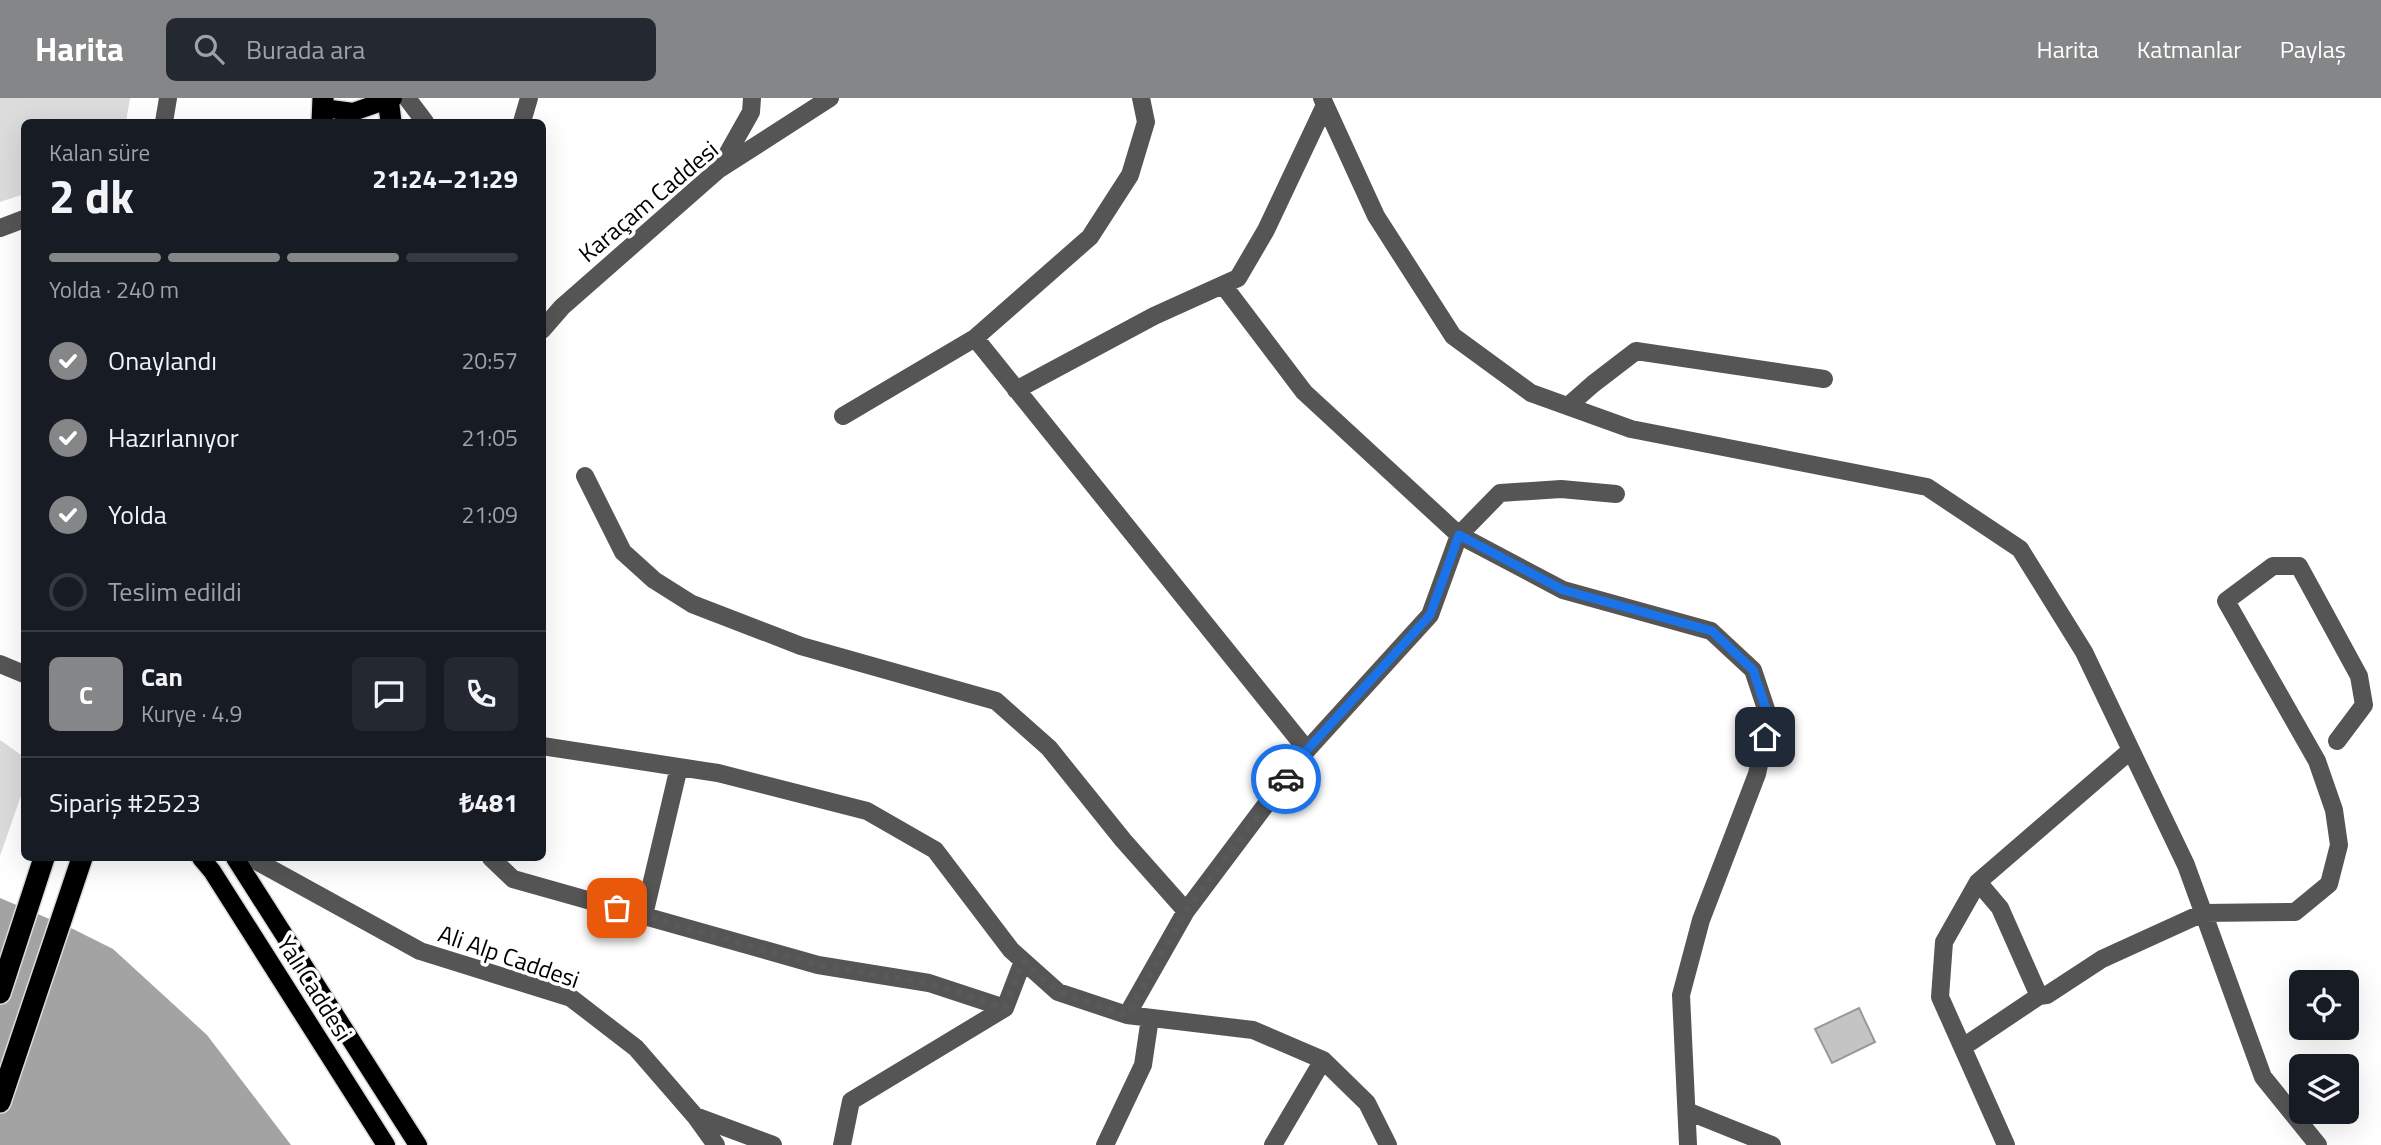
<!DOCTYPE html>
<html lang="tr">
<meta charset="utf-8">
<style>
body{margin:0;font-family:"Titillium Web",sans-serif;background:#242831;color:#f1f3f6;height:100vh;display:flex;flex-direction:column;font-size:26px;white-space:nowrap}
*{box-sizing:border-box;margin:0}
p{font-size:23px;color:#9ea1a6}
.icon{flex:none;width:38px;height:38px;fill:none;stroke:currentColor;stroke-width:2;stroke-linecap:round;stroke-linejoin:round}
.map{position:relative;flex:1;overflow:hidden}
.side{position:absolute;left:21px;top:21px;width:525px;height:742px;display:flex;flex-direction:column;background:#171b24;border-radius:10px;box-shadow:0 7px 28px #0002}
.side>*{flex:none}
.controls{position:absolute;left:2289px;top:872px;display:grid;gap:14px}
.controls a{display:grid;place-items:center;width:70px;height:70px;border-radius:10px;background:#171b24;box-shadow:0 7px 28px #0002;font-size:35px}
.pin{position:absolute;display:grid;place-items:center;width:60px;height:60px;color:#fff;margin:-30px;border-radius:14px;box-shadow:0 4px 10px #0006}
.courier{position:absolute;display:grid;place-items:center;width:70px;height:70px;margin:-35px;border:5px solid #1a73e8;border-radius:50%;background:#fff;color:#222;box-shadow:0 2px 9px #0007}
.summary em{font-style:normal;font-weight:700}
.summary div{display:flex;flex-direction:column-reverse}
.summary{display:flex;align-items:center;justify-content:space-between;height:119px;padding:0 28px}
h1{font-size:46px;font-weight:700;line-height:52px}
.bar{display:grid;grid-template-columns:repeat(4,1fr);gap:10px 7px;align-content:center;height:84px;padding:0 28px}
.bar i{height:9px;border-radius:5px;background:#363941}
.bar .on{background:#858687}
.bar p{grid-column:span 4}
.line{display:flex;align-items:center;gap:18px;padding:0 28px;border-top:2px solid #363941}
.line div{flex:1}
.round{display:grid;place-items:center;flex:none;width:74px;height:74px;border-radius:10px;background:#242831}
ol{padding:0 28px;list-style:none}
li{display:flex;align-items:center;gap:21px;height:77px}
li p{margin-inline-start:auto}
li .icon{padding:7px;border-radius:50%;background:#858687;color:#fff;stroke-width:4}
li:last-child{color:#9ea1a6}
li i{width:38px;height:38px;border:4px solid #363941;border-radius:50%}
header{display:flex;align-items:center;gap:42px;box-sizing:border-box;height:98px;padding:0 35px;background:#858687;color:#fff}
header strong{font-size:33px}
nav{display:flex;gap:38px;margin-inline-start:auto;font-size:24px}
.search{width:490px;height:63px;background:#242831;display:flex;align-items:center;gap:18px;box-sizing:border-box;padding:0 24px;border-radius:10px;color:#9ea1a6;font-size:26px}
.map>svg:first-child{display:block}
</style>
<header>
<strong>Harita</strong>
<div class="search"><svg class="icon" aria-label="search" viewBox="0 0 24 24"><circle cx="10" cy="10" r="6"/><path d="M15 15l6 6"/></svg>Burada ara</div>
<nav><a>Harita</a><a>Katmanlar</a><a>Paylaş</a></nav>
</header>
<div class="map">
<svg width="2381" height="1047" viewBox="0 0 2381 1047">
<rect width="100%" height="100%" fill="#fff"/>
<path fill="#dcdcdc" d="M0,0H130L126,24H24V96L0,104Z
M0,642L24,659V689L0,758Z"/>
<path fill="#a3a3a3" d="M0,800L73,831L113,851L207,937L291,1047H0Z"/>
<path fill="#c4c4c4" stroke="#999" stroke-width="2" d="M1859,910L1875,944L1832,965L1815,931Z"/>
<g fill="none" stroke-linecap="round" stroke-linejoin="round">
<g stroke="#dbdbdb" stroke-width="21">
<path id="major" d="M323,10L353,14L393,0
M201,760L212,773L386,1047
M235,760L418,1047"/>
</g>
<g stroke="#dbdbdb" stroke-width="24">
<path id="highway" d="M388,0L391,24
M322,24L323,0
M0,895L44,760
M0,1004L82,760"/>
</g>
<path stroke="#555" stroke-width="18" d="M407,0L425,24
M1322,0L1376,118L1453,238L1531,295L1631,331L1927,389L2020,451L2084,554L2186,767L2263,979L2318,1047
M164,24L168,0
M522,24L529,0
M720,69L751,14L752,0
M0,130L24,121
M1223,187L1304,294L1459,437L1563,492L1711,533L1753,572L1769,620L1757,676L1701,822L1681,897L1688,1047
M542,232L562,209L718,72L830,0
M975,240L1307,652
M1016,292L1154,218L1238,180L1266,132L1325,7
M1568,308L1593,286L1636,253L1824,281
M843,318L975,240L1090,139L1130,77L1146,24L1141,0
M585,378L623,454L654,482L692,506L801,548L996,603L1049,650L1123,742L1186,813
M0,566L24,576
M542,648L718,675L867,713L935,752L1011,852L1058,894L1127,917L1253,932L1323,962L1367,1005L1388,1047
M251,760L420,853L571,900L636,950L695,1018L716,1047
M491,760L513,781L818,867L929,885L1005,910
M1978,784L2000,810L2039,898
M644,817L679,669
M1127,917L1186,813L1307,652L1430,517L1459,437L1500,395L1561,391L1616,396
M1963,949L2039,898L2047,897L2102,861L2203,815L2295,814L2329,786L2339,747L2334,712L2317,663L2226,503L2273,468H2299L2359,578L2364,607L2337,643
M1687,1013L1772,1047
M695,1018L773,1047
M842,1047L851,1003L1005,910L1023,863
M1105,1047L1143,967L1150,920
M1273,1047L1323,962
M2006,1047L1940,899L1944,844L1978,784L2131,652"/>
<use href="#major" stroke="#000" stroke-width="18"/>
<use href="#highway" stroke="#000" stroke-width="21"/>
</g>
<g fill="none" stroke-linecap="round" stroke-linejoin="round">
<path stroke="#595959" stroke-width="7" stroke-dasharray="0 12.6" d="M617,810L818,867L929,885L1005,910L1023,863L1058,894L1127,917L1186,813L1286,681"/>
<path stroke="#1a73e8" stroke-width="9" d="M1286,681L1307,652L1430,517L1459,437L1563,492L1712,533L1753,572L1769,620L1765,639"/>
</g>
<g text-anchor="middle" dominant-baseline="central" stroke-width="7" stroke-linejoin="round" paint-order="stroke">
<g font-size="24" fill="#000" stroke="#fff">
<text transform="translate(648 103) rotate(-40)">Karaçam Caddesi</text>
<text transform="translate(509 858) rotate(19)">Ali Alp Caddesi</text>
<text transform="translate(315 890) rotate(58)">Yalı Caddesi</text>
</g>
</g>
</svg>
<div class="controls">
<a><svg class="icon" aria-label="locate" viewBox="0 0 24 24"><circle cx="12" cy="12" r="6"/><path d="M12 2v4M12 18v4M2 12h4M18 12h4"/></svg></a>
<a><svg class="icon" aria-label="layers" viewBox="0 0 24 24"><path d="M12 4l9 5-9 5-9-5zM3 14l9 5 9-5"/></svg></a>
</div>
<div class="pin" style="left:617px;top:810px;background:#ea580c"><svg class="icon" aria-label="bag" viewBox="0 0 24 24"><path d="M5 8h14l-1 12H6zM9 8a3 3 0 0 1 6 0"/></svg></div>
<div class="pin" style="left:1765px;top:639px;background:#1f2937"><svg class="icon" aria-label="home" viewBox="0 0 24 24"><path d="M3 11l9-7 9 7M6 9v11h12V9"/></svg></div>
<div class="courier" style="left:1286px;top:681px"><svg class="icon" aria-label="car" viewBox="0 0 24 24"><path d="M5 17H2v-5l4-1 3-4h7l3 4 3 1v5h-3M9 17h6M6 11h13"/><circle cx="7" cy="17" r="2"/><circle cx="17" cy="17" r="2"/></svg></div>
<section class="side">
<div class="summary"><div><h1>2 dk</h1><p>Kalan süre</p></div><em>21:24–21:29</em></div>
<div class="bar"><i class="on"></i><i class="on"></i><i class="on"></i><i></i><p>Yolda · 240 m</p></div>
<ol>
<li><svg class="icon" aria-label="check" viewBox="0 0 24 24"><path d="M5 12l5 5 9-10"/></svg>Onaylandı<p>20:57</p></li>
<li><svg class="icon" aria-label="check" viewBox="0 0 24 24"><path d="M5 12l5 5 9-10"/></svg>Hazırlanıyor<p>21:05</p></li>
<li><svg class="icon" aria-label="check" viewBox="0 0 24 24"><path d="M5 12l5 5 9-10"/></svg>Yolda<p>21:09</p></li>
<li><i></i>Teslim edildi</li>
</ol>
<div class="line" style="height:126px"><b class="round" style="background:#858687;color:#fff">C</b><div><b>Can</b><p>Kurye · 4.9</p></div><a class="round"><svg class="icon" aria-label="chat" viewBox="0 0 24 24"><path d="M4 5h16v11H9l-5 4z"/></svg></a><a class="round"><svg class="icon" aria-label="phone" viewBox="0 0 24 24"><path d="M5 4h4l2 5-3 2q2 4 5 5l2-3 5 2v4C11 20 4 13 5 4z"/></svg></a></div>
<div class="line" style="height:91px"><div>Sipariş #2523</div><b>₺481</b></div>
</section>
</div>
